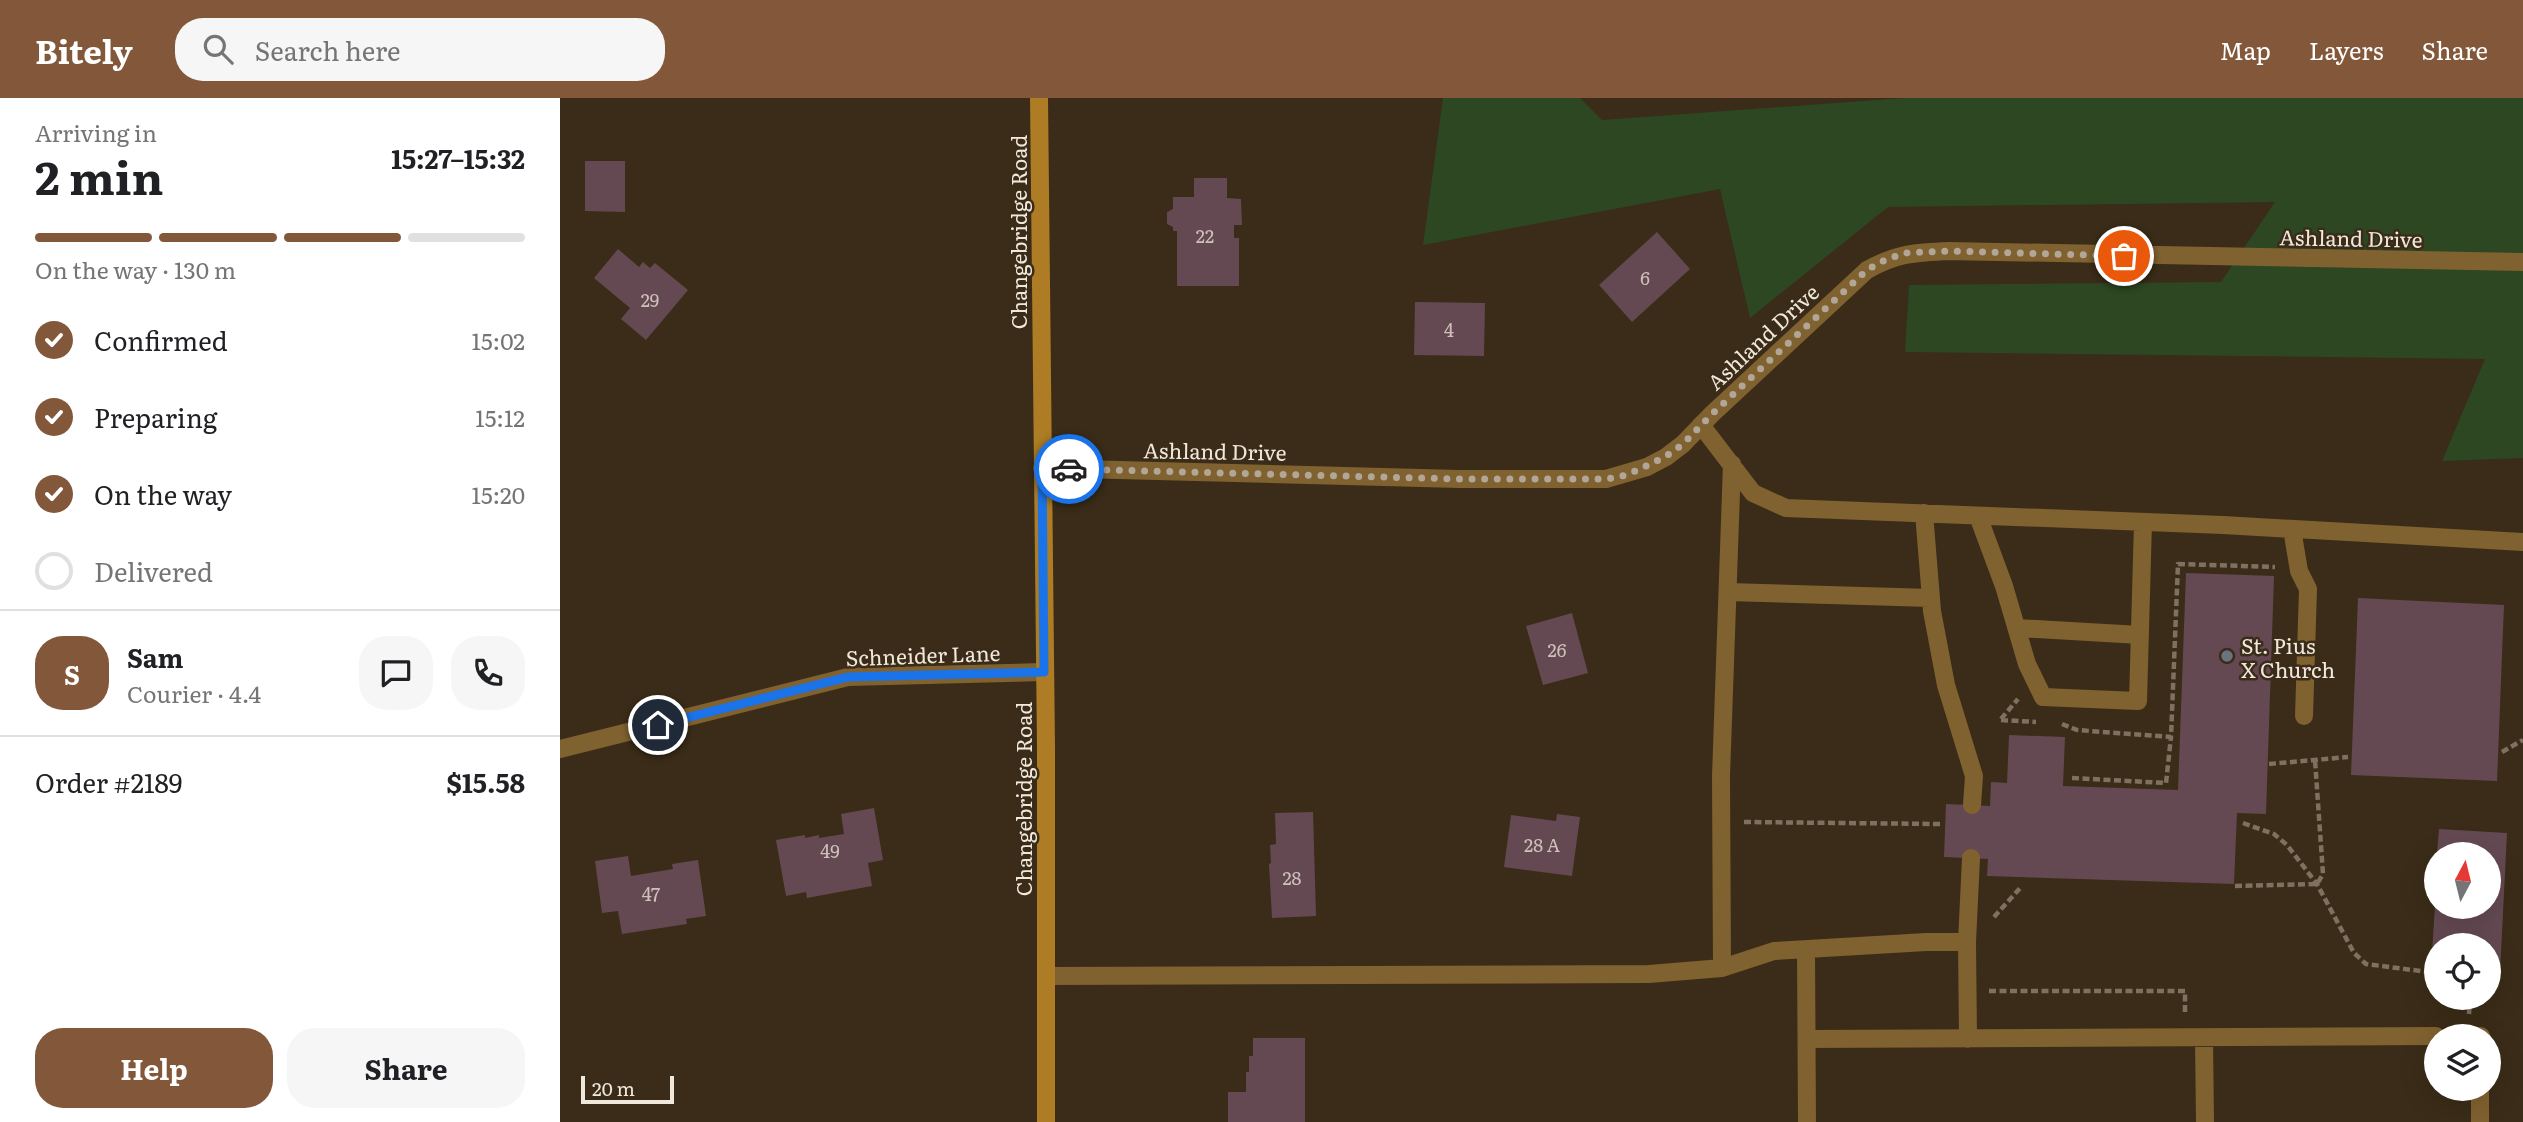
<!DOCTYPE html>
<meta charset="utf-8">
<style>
body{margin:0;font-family:Literata,serif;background:#f6f6f6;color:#202124;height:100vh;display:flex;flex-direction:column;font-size:26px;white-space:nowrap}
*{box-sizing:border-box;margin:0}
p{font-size:23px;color:#757577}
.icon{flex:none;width:38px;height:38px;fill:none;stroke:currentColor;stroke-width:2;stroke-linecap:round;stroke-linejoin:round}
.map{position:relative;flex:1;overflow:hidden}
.side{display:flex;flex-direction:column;background:#fff;width:560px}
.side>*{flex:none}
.needle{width:46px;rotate:7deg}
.controls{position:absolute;left:1864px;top:744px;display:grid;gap:14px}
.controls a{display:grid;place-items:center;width:77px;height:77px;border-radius:50%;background:#fff;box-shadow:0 7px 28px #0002;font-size:35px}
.scale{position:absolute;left:21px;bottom:18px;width:93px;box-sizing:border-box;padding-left:7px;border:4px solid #f1e8dc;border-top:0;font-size:19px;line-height:24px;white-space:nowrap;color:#f1e8dc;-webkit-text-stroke:5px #3a2c18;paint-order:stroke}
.pin{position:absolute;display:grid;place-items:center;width:60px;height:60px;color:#fff;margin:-30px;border:4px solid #fff;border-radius:50%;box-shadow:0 2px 7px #0007}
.courier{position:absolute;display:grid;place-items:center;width:70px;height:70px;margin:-35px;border:5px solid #1a73e8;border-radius:50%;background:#fff;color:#222;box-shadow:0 2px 9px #0007}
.summary em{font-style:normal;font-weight:700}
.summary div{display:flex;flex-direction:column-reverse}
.summary{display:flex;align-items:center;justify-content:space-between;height:119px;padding:0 35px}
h1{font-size:46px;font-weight:700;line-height:52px}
.bar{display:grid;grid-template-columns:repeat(4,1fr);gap:10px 7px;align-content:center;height:84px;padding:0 35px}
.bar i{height:9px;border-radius:5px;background:#e0e0e0}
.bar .on{background:#83583a}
.bar p{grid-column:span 4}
.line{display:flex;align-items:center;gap:18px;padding:0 35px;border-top:2px solid #e0e0e0}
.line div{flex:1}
.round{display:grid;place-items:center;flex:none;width:74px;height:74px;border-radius:28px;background:#f6f6f6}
ol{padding:0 35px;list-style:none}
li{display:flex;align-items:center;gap:21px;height:77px}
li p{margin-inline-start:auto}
li .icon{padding:7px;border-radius:50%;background:#83583a;color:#fff;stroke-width:4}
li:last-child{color:#757577}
li i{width:38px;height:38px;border:4px solid #e0e0e0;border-radius:50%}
.cta{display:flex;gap:14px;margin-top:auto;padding:14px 35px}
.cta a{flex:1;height:80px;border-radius:28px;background:#83583a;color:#fff;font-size:28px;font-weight:700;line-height:80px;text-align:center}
.cta a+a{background:#f6f6f6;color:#202124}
header{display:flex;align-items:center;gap:42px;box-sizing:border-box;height:98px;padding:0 35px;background:#83583a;color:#fff}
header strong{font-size:33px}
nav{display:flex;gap:38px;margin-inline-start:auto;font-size:24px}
.search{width:490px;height:63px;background:#f6f6f6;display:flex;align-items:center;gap:18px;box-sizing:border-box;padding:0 24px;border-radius:28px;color:#757577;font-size:26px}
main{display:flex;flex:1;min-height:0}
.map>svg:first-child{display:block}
</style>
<header>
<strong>Bitely</strong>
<div class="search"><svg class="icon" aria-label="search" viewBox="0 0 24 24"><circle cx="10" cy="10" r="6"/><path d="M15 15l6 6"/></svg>Search here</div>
<nav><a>Map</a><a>Layers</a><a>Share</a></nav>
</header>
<main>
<section class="side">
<div class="summary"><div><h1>2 min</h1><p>Arriving in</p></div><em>15:27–15:32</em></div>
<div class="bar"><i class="on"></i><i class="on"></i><i class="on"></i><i></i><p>On the way · 130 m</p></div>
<ol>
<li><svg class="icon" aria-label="check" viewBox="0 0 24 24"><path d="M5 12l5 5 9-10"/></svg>Confirmed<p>15:02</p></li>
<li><svg class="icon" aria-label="check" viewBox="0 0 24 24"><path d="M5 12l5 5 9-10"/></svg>Preparing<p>15:12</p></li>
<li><svg class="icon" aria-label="check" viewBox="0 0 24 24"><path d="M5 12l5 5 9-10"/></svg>On the way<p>15:20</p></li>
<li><i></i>Delivered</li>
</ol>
<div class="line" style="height:126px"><b class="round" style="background:#83583a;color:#fff">S</b><div><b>Sam</b><p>Courier · 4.4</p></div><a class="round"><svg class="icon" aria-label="chat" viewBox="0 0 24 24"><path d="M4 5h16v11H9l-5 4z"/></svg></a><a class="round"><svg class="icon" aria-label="phone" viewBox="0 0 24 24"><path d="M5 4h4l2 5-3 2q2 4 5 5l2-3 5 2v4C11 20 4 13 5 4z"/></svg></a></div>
<div class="line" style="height:91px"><div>Order #2189</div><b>$15.58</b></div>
<div class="cta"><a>Help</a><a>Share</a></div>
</section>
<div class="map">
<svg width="1963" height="1024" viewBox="0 0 1963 1024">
<rect width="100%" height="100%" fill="#3a2c18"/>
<path fill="#2d4722" d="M883,0H1020L1042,22L1344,0H1963V360L1882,363L1925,261L1345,254L1349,187L1661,184L1715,104L1328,109L1190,220L1160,91L863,147Z"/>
<path fill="#644952" d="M25,63H65V114L25,113Z
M634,80H667V100L681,101L682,127H674V140H679V188H617V133H613V129L607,126V114L613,111V99H634Z
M1097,134L1130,171L1072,224L1039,187Z
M58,151L79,169L83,164L90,170L95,165L128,192L86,242L61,221L70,210L34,180Z
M855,204L925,205L924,258L854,257Z
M1626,475L1714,478L1706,716L1677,715L1674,786L1427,778L1428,761L1384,759L1386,706L1430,708L1431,684L1447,685L1449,637L1505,639L1503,688L1618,692Z
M1798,500L1944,507L1937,683L1791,677Z
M1012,515L1028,575L983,587L966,528Z
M314,710L323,762L308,765L312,788L247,800L246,794L226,798L216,742L245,737V740L259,737V740L284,736L281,716Z
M753,714L756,818L712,820L709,766L711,765L710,747L716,746L715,715Z
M997,716L1020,719L1012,778L944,769L951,717L996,723Z
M1879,731L1947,735L1940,875H1928V847H1876V872L1871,871L1875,808H1928V756H1877Z
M68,758L71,778L113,771L112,766L138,762L146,818L126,821L127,826L62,836L58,813L42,815L35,763Z
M693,940H745V1024H668V994H686V974H689V958H693Z"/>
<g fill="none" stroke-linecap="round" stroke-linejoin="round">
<path stroke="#7e7160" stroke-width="4.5" stroke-dasharray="7 3.5" stroke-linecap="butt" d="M1441,621L1458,601
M1441,622L1476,624
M1502,626L1517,632L1611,639L1618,466L1715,469
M1942,654L1963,642
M1709,666L1788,659
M1512,680L1606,685L1611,639
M1184,724L1381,726
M1683,725L1714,736L1727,747L1757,786L1794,855L1806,866L1876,875
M1675,788L1757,786L1763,776L1755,662
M1434,819L1461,789
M1429,893H1625V916
M1909,916L1910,900"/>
<path stroke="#806130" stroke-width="18" d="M1141,327L1193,395L1226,410L1663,427L1963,444
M1364,415L1372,513L1386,587L1414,678L1412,707
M1418,418L1444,488L1467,566L1483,599L1578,603L1583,424
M1732,431L1739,473L1748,491L1744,618
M1168,494L1371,500
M1457,530L1580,537
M1246,852L1247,1024
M1162,870L1161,678L1172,366
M486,878L1089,876L1162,870L1214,853L1366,844H1407
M1920,938H1921
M1644,940L1645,1024
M1247,941L1876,938
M1408,941L1407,844L1411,760
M1920,1024V990"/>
<path stroke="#806130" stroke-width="18" d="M482,370L899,381H1046L1087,369L1106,359L1123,346L1152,316L1307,172C1338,155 1353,155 1388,153L1963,164
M0,651L288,579L484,574"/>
<path stroke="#ad7c24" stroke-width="18" d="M479,0L486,649V1024"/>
</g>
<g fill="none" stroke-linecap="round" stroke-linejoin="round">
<path stroke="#b1a697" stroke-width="7" stroke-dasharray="0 12.6" d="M509,371L899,381H1046L1067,377L1105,359L1123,346L1152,316L1307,172L1325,162L1345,155L1388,153L1564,158"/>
<path stroke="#1a73e8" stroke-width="9" d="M98,627L288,579L484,574L482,370L509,371"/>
</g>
<circle fill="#6b7280" stroke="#3a2c18" stroke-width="2.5" cx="1667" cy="558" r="7"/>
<g text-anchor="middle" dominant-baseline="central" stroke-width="5" stroke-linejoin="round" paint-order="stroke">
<g font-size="18" fill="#cec0ba">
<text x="645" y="137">22</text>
<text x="1085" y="179">6</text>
<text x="90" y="201">29</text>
<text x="889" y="231">4</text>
<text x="997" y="551">26</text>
<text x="982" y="746">28 A</text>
<text x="270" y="752">49</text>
<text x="732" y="779">28</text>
<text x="91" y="795">47</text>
</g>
<g font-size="21" fill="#f1e8dc" stroke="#3a2c18">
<text transform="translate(457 134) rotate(-90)">Changebridge Road</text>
<text transform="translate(1791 139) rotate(1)">Ashland Drive</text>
<text transform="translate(1202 238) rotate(-43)">Ashland Drive</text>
<text transform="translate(655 352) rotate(1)">Ashland Drive</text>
<text transform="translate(363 556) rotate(-2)">Schneider Lane</text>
<text transform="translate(462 701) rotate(-90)">Changebridge Road</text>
</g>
<g font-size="21" fill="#f1e8dc" stroke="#3a2c18" text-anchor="start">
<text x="1681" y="546">St. Pius<tspan x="1681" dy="24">X Church</tspan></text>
</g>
</g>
</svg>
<div class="controls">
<a><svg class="needle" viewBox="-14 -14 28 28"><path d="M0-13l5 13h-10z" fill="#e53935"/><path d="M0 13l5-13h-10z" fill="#757577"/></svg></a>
<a><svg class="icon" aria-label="locate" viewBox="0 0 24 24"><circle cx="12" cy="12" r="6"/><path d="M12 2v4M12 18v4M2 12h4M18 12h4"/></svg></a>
<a><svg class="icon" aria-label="layers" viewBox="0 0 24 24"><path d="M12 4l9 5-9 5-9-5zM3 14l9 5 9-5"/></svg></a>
</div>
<div class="scale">20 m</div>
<div class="pin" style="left:1564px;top:158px;background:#ea580c"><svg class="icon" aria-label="bag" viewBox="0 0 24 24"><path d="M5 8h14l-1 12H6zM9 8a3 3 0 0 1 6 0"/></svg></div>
<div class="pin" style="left:98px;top:627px;background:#1f2937"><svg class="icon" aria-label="home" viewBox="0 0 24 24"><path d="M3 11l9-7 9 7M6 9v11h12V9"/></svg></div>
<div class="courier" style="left:509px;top:371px"><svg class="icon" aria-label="car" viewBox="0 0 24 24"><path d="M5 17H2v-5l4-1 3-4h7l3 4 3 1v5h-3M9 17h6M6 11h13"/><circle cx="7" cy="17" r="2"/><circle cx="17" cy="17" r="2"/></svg></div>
</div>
</main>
